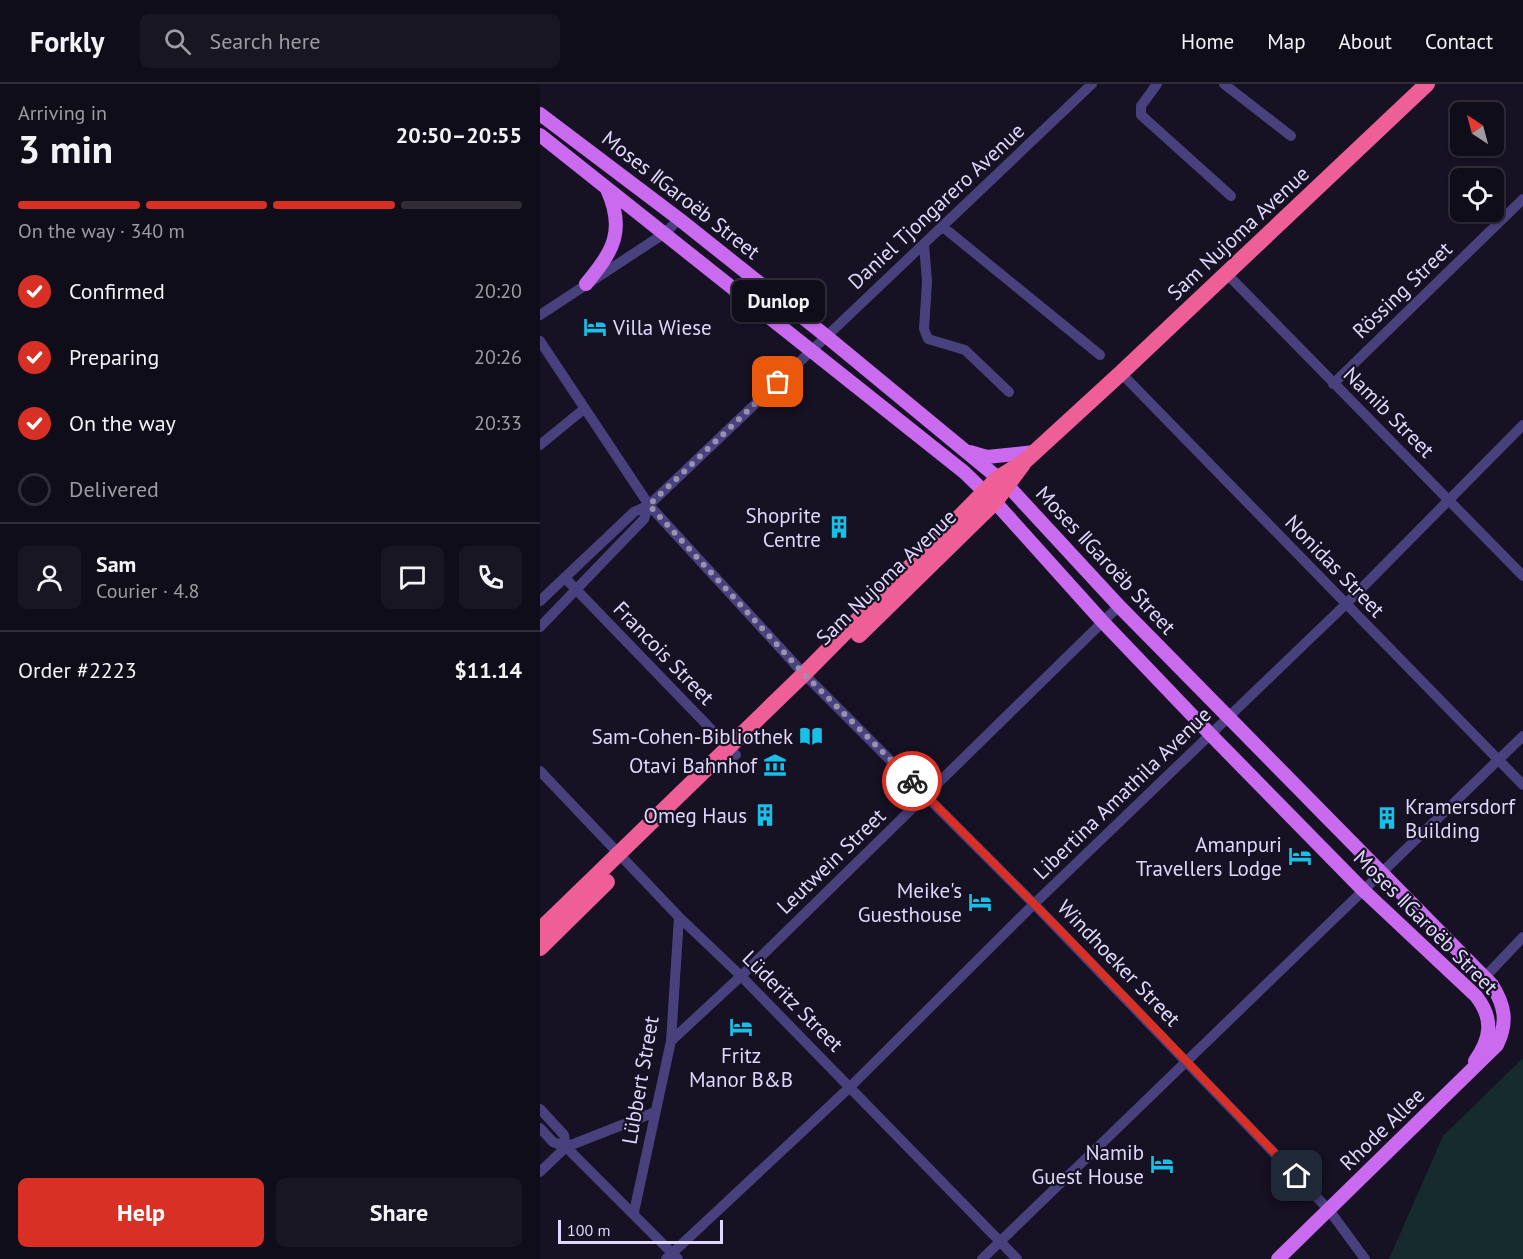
<!DOCTYPE html>
<meta charset="utf-8">
<style>
body{margin:0;font-family:"PT Sans",sans-serif;background:#191623;color:#f1f3f6;height:100vh;display:flex;flex-direction:column;font-size:22px;white-space:nowrap}
*{box-sizing:border-box;margin:0}
p{font-size:20px;color:#9c9ca2}
.icon{flex:none;width:33px;height:33px;fill:none;stroke:currentColor;stroke-width:2;stroke-linecap:round;stroke-linejoin:round}
.map{position:relative;flex:1;overflow:hidden}
.details{display:flex;flex-direction:column;background:#100d1a;width:540px}
.details>*{flex:none}
.needle{width:39px;rotate:324deg}
.tools{position:absolute;left:910px;top:18px;display:grid;gap:12px}
.tools a{display:grid;place-items:center;width:54px;height:54px;border-radius:9px;background:#100d1a;box-shadow:0 2px 4px #0004,0 0 0 2px #302d39;font-size:30px}
.scale{position:absolute;left:18px;bottom:15px;width:165px;box-sizing:border-box;padding-left:6px;border:3px solid #dfd8fb;border-top:0;font-size:16px;line-height:21px;white-space:nowrap;color:#dfd8fb;-webkit-text-stroke:4px #161123;paint-order:stroke}
.pin{position:absolute;display:grid;place-items:center;width:51px;height:51px;color:#fff;margin:-26px;border-radius:12px;box-shadow:0 3px 9px #0006}
.courier{position:absolute;display:grid;place-items:center;width:60px;height:60px;margin:-30px;border:4px solid #d93025;border-radius:50%;background:#fff;color:#222;box-shadow:0 2px 8px #0007}
.bubble{position:absolute;height:42px;border-radius:9px;background:#100d1a;box-shadow:0 2px 4px #0004,0 0 0 2px #302d39;font-size:20px;font-weight:700;line-height:42px;text-align:center}
.head em{font-style:normal;font-weight:700}
.head div{display:flex;flex-direction:column-reverse}
.head{display:flex;align-items:center;justify-content:space-between;height:102px;padding:0 18px}
h1{font-size:39px;font-weight:700;line-height:45px}
.bar{display:grid;grid-template-columns:repeat(4,1fr);gap:9px 6px;align-content:center;height:72px;padding:0 18px}
.bar i{height:8px;border-radius:4px;background:#302d39}
.bar .selected{background:#d93025}
.bar p{grid-column:span 4}
.line{display:flex;align-items:center;gap:15px;padding:0 18px;border-top:2px solid #302d39}
.line div{flex:1}
.round{display:grid;place-items:center;flex:none;width:63px;height:63px;border-radius:9px;background:#191623}
ol{padding:0 18px;list-style:none}
li{display:flex;align-items:center;gap:18px;height:66px}
li p{margin-inline-start:auto}
li .icon{padding:6px;border-radius:50%;background:#d93025;color:#fff;stroke-width:4}
li:last-child{color:#9c9ca2}
li i{width:33px;height:33px;border:3px solid #302d39;border-radius:50%}
.action{display:flex;gap:12px;margin-top:auto;padding:12px 18px}
.action a{flex:1;height:69px;border-radius:9px;background:#d93025;color:#fff;font-size:24px;font-weight:700;line-height:69px;text-align:center}
.action a+a{background:#191623;color:#f1f3f6}
header{display:flex;align-items:center;gap:36px;box-sizing:border-box;height:84px;padding:0 30px;background:#100d1a;border-bottom:2px solid #302d39}
header strong{font-size:28px}
nav{display:flex;gap:33px;margin-inline-start:auto;font-size:21px}
.search{width:420px;height:54px;background:#191623;display:flex;align-items:center;gap:15px;box-sizing:border-box;padding:0 21px;border-radius:9px;color:#9c9ca2;font-size:22px}
main{display:flex;flex:1;min-height:0}
.map>svg:first-child{display:block}
</style>
<header>
<strong>Forkly</strong>
<div class="search"><svg class="icon" aria-label="search" viewBox="0 0 24 24"><circle cx="10" cy="10" r="6"/><path d="M15 15l6 6"/></svg>Search here</div>
<nav><a>Home</a><a>Map</a><a>About</a><a>Contact</a></nav>
</header>
<main>
<section class="details">
<div class="head"><div><h1>3 min</h1><p>Arriving in</p></div><em>20:50–20:55</em></div>
<div class="bar"><i class="selected"></i><i class="selected"></i><i class="selected"></i><i></i><p>On the way · 340 m</p></div>
<ol>
<li><svg class="icon" aria-label="check" viewBox="0 0 24 24"><path d="M5 12l5 5 9-10"/></svg>Confirmed<p>20:20</p></li>
<li><svg class="icon" aria-label="check" viewBox="0 0 24 24"><path d="M5 12l5 5 9-10"/></svg>Preparing<p>20:26</p></li>
<li><svg class="icon" aria-label="check" viewBox="0 0 24 24"><path d="M5 12l5 5 9-10"/></svg>On the way<p>20:33</p></li>
<li><i></i>Delivered</li>
</ol>
<div class="line" style="height:108px"><a class="round"><svg class="icon" aria-label="person" viewBox="0 0 24 24"><circle cx="12" cy="8" r="4"/><path d="M4 21q1-7 8-7t8 7"/></svg></a><div><b>Sam</b><p>Courier · 4.8</p></div><a class="round"><svg class="icon" aria-label="chat" viewBox="0 0 24 24"><path d="M4 5h16v11H9l-5 4z"/></svg></a><a class="round"><svg class="icon" aria-label="phone" viewBox="0 0 24 24"><path d="M5 4h4l2 5-3 2q2 4 5 5l2-3 5 2v4C11 20 4 13 5 4z"/></svg></a></div>
<div class="line" style="height:78px"><div>Order #2223</div><b>$11.14</b></div>
<div class="action"><a>Help</a><a>Share</a></div>
</section>
<div class="map">
<svg width="983" height="1175" viewBox="0 0 983 1175">
<rect width="100%" height="100%" fill="#161123"/>
<path fill="#152b2d" d="M983,974V1175H849L903,1052Z"/>
<g fill="none" stroke-linecap="round" stroke-linejoin="round">
<path stroke="#49417d" stroke-width="10" d="M617,0L601,22V31L691,112
M684,0L751,52
M403,143L560,271
M384,160L387,198L384,245L388,255L425,266L469,308
M688,191L983,492
M0,231L125,149L139,135
M0,257L109,421L264,590L494,820L789,1126L825,1175
M581,289L983,701
M793,300L983,115
M0,361L44,325
M25,494L196,671
M0,517L94,428L109,421L552,0
M0,543L104,435L109,421
M0,687L139,833L201,892L477,1175
M945,893L983,853
M131,957L201,892L579,522
M0,1025L24,1051L26,1063
M0,1044L13,1058L26,1063L138,1175
M0,1088L26,1063L115,1028
M94,1128L131,957L139,833
M126,1175L310,1003L494,820L805,521L983,341
M442,1175L983,652"/>
<path stroke="#ca6aef" stroke-width="14" d="M0,30L139,135L286,252L469,403L579,522L952,901C965,922 968,938 957,961L738,1175
M0,51L424,388L455,418L562,537L671,651L823,806L936,912C954,935 951,954 935,977
M46,200C73,167 86,147 67,105
M430,368L447,373L494,368"/>
<path stroke="#ee5f97" stroke-width="16" d="M319,551L455,418L483,380
M0,846L264,590L458,394L485,377L581,289L887,0
M0,864L67,798"/>
</g>
<g fill="none" stroke-linecap="round" stroke-linejoin="round">
<path stroke="#9992af" stroke-width="6" stroke-dasharray="0 10.8" d="M238,298L109,421L264,590L372,697"/>
<path stroke="#d93025" stroke-width="8" d="M372,697L525,851L757,1092"/>
</g>
<defs>
<g id="hotel-bare" transform="scale(1.8)"><path d="M-6-4.5h1.5V1H6V5H4.5V3h-9V5H-6ZM-4 0a1.8 1.8 0 1 1 3.6 0ZM.5 0V-2.5h3Q6-2.5 6 0Z" fill="#18bfe6" stroke="#161123" stroke-width="2.5" paint-order="stroke"/></g>
<g id="building-bare" transform="scale(1.8)"><path d="M-4-6H4V6H1V3H-1V6H-4ZM-2.5-4.3h1.7v1.8h-1.7ZM.8-4.3h1.7v1.8H.8ZM-2.5-1h1.7V.8h-1.7ZM.8-1h1.7V.8H.8Z" fill="#18bfe6" stroke="#161123" stroke-width="2.5" paint-order="stroke"/></g>
<g id="library-bare" transform="scale(1.8)"><path d="M-6-4Q-3-5.5-.7-3.5V5Q-3 3-6 4ZM6-4Q3-5.5 .7-3.5V5Q3 3 6 4Z" fill="#18bfe6" stroke="#161123" stroke-width="2.5" paint-order="stroke"/></g>
<g id="museum-bare" transform="scale(1.8)"><path d="M0-6L6-3V-2H-6V-3ZM-5-1h2V3h-2ZM-1-1h2V3h-2ZM3-1h2V3H3ZM-6 4H6V6H-6Z" fill="#18bfe6" stroke="#161123" stroke-width="2.5" paint-order="stroke"/></g>
</defs>
<g fill-rule="evenodd">
<use href="#hotel-bare" x="55" y="243"/>
<use href="#building-bare" x="299" y="443"/>
<use href="#library-bare" x="271" y="652"/>
<use href="#museum-bare" x="235" y="681"/>
<use href="#building-bare" x="225" y="731"/>
<use href="#building-bare" x="847" y="734"/>
<use href="#hotel-bare" x="760" y="772"/>
<use href="#hotel-bare" x="440" y="818"/>
<use href="#hotel-bare" x="201" y="943"/>
<use href="#hotel-bare" x="622" y="1080"/>
</g>
<g text-anchor="middle" dominant-baseline="central" stroke-width="4.5" stroke-linejoin="round" paint-order="stroke">
<g font-size="21" fill="#dfd8fb" stroke="#161123">
<text transform="translate(141 111) rotate(38)">Moses ǁGaroëb Street</text>
<text transform="translate(396 122) rotate(-43)">Daniel Tjongarero Avenue</text>
<text transform="translate(698 149) rotate(-43)">Sam Nujoma Avenue</text>
<text transform="translate(862 206) rotate(-44)">Rössing Street</text>
<text transform="translate(849 328) rotate(45)">Namib Street</text>
<text transform="translate(566 476) rotate(47)">Moses ǁGaroëb Street</text>
<text transform="translate(795 482) rotate(46)">Nonidas Street</text>
<text transform="translate(346 493) rotate(-44)">Sam Nujoma Avenue</text>
<text transform="translate(124 569) rotate(46)">Francois Street</text>
<text transform="translate(582 709) rotate(-44)">Libertina Amathila Avenue</text>
<text transform="translate(291 777) rotate(-44)">Leutwein Street</text>
<text transform="translate(886 838) rotate(45)">Moses ǁGaroëb Street</text>
<text transform="translate(579 879) rotate(46)">Windhoeker Street</text>
<text transform="translate(253 917) rotate(45)">Lüderitz Street</text>
<text transform="translate(100 996) rotate(-80)">Lübbert Street</text>
<text transform="translate(842 1045) rotate(-44)">Rhode Allee</text>
</g>
<g font-size="21" fill="#dfd8fb" stroke="#161123" text-anchor="end">
<text x="73" y="243" text-anchor="start">Villa Wiese</text>
<text x="281" y="431">Shoprite<tspan x="281" dy="24">Centre</tspan></text>
<text x="253" y="652">Sam-Cohen-Bibliothek</text>
<text x="217" y="681">Otavi Bahnhof</text>
<text x="865" y="722" text-anchor="start">Kramersdorf<tspan x="865" dy="24">Building</tspan></text>
<text x="207" y="731">Omeg Haus</text>
<text x="742" y="760">Amanpuri<tspan x="742" dy="24">Travellers Lodge</tspan></text>
<text x="422" y="806">Meike's<tspan x="422" dy="24">Guesthouse</tspan></text>
<text x="201" y="971" text-anchor="middle">Fritz<tspan x="201" dy="24">Manor B&amp;B</tspan></text>
<text x="604" y="1068">Namib<tspan x="604" dy="24">Guest House</tspan></text>
</g>
</g>
</svg>
<div class="tools">
<a><svg class="needle" viewBox="-14 -14 28 28"><path d="M0-13l5 13h-10z" fill="#e53935"/><path d="M0 13l5-13h-10z" fill="#9c9ca2"/></svg></a>
<a><svg class="icon" aria-label="locate" viewBox="0 0 24 24"><circle cx="12" cy="12" r="6"/><path d="M12 2v4M12 18v4M2 12h4M18 12h4"/></svg></a>
</div>
<div class="scale">100 m</div>
<div class="pin" style="left:238px;top:298px;background:#ea580c"><svg class="icon" aria-label="bag" viewBox="0 0 24 24"><path d="M5 8h14l-1 12H6zM9 8a3 3 0 0 1 6 0"/></svg></div>
<div class="pin" style="left:757px;top:1092px;background:#1f2937"><svg class="icon" aria-label="home" viewBox="0 0 24 24"><path d="M3 11l9-7 9 7M6 9v11h12V9"/></svg></div>
<div class="courier" style="left:372px;top:697px"><svg class="icon" aria-label="bike" viewBox="0 0 24 24"><circle cx="6" cy="16" r="4"/><circle cx="18" cy="16" r="4"/><path d="M6 16l4-8h5l3 8M10 8l3 8H6M13 5h3"/></svg></div>
<div class="bubble" style="left:192px;top:196px;width:93px">Dunlop</div>
</div>
</main>
